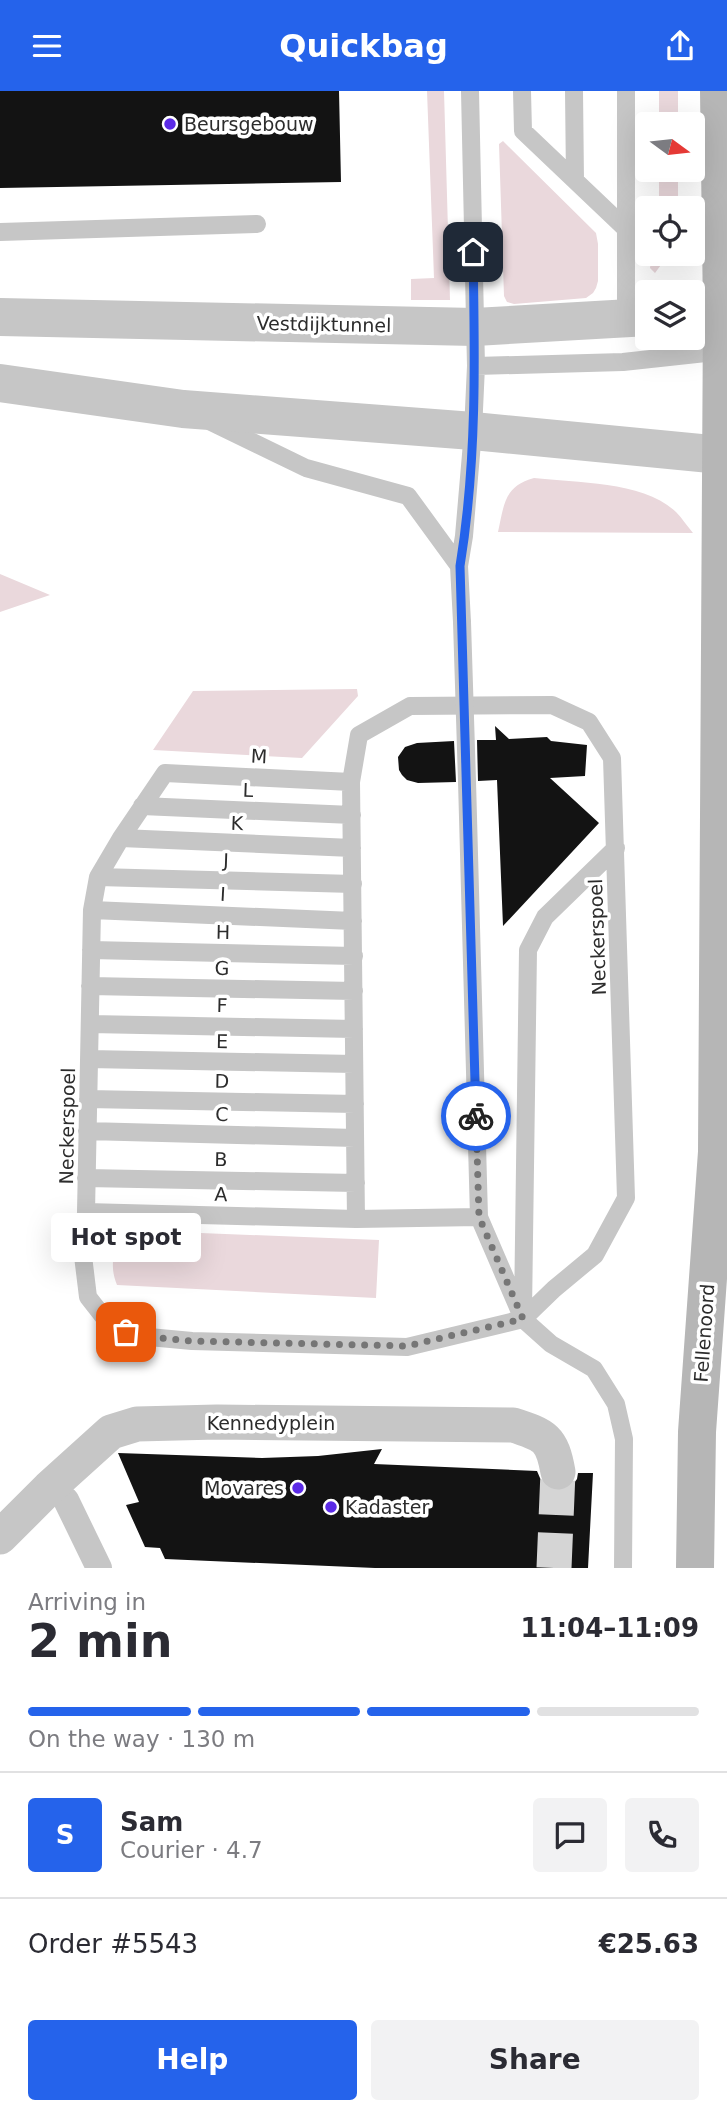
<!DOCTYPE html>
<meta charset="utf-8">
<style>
body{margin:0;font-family:"DejaVu Sans",sans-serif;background:#f2f2f3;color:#2b2b33;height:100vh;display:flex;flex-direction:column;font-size:26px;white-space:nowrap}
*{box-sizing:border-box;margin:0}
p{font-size:23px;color:#7c7c81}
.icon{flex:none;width:38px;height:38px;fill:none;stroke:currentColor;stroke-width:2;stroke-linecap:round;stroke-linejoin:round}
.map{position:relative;height:1477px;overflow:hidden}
.drawer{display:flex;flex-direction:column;background:#fff;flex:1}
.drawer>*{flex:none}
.needle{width:46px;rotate:105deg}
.buttons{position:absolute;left:635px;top:21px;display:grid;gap:14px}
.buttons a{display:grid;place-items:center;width:70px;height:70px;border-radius:7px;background:#fff;box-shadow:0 7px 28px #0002;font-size:35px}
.pin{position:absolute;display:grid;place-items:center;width:60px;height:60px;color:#fff;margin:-30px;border-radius:14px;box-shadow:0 4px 10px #0006}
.courier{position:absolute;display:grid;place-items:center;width:70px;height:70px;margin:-35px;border:5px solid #2563eb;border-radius:50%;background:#fff;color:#222;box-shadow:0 2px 9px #0007}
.bubble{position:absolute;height:49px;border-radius:7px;background:#fff;box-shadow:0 7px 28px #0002;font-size:23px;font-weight:700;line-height:49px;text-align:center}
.overview em{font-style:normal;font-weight:700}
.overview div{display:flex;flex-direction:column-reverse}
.overview{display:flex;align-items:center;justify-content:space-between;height:119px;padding:0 28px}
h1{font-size:46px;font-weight:700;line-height:52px}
.bar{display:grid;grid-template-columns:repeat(4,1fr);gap:10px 7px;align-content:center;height:84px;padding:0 28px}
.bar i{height:9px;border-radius:5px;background:#e1e1e2}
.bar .selected{background:#2563eb}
.bar p{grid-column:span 4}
.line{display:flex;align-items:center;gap:18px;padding:0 28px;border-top:2px solid #e1e1e2}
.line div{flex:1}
.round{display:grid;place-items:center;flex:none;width:74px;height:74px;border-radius:7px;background:#f2f2f3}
.action{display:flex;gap:14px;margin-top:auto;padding:14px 28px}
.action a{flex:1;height:80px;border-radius:7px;background:#2563eb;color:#fff;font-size:28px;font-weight:700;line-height:80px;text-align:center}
.action a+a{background:#f2f2f3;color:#2b2b33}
header{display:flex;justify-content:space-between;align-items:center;height:91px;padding:0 28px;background:#2563eb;color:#fff;font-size:32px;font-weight:700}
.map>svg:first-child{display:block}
</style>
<header><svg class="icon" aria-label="menu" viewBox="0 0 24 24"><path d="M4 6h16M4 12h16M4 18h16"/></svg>Quickbag<svg class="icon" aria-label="share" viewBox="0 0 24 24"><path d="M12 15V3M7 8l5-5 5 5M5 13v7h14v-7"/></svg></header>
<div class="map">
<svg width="727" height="1477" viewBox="0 0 727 1477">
<rect width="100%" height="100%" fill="#fff"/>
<path fill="#ead8dc" d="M427,0H444L450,209H411V188L434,187Z
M659,0H678V33H659Z
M503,50L596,142L598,153V190L596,197L593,202L586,207L514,213L507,211L504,205L499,53Z
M659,79H678V117H659Z
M652,163H669L655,182L650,177Z
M534,387C577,392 644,390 676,421C682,427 687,435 693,442L498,441C504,414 504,395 534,387Z
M0,483L50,504L0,521Z
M357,598L358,605L302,667L153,659L193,600Z
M151,1140L379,1149L376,1207L117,1194C105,1165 120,1142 151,1140Z"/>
<path fill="#131313" d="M0,0H339L341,91L0,97Z
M495,635L509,648L547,646L551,650L587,654L585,685L550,687L599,732L503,835L497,689L478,690L477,649H496Z
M454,650L456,691L418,692L407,689L402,684L399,679L398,666L405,656L417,652Z
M382,1358L374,1373L537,1380L543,1394L552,1400H563L571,1396L577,1388L578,1382H593L588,1477H375L165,1468L160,1457L145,1456L126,1414L139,1411L118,1362L262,1367L318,1365Z"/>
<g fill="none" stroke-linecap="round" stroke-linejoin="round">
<path stroke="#d5d5d5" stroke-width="35" stroke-dasharray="35 18" stroke-linecap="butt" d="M554,1477L558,1381"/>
<path stroke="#c6c6c6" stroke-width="18" d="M522,0L523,40L626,138V227
M574,0L575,89
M626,138V0
M0,141L257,133
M476,275L623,271L724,260
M211,331L306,377L408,405L459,475
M462,531L459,475L464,445L473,340L476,275L470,0
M467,690L479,1126L523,1228L551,1253L594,1278L616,1313L624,1348L623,1477
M351,691L165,682L121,747L98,786L92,819L86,1121L83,1165L88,1206L106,1229L126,1241L149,1246L192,1250L407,1256L523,1228L554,1198L595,1164L626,1107L612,667L589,631L552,614L410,615L359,644L351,691L356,1128
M142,715L352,724
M121,747L352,757
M98,786L353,793
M92,819L353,830
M91,859L354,865
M90,895L354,900
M90,933L354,938
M89,968L354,973
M88,1008L355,1013
M87,1040L355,1047
M86,1087L356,1092
M86,1121L356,1128L479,1126
M523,1221L528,859L545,826L616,757"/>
<path stroke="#c6c6c6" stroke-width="26" d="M66,1409L99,1477"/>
<path stroke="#c6c6c6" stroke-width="35" d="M0,1446L49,1397L111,1341L137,1333L217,1331L513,1334C545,1344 552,1347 558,1381"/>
<path stroke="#c6c6c6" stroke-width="38" d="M693,223L722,221
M0,226L475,236L648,226
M0,292L183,318L473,340L721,364"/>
<path stroke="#b6b6b6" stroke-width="38" d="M695,1477L697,1341L717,1061L722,221L719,0"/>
<path stroke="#c6c6c6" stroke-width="18" d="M462,531L467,690"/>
</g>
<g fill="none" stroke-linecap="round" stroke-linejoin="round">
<path stroke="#767676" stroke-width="7" stroke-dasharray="0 12.6" d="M126,1241L149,1246L192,1250L407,1255L523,1228L479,1126L476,1025"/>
<path stroke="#2563eb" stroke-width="9" d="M473,161C475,266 477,371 460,475L476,1025"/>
</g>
<g fill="#5b2ae6" stroke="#fff" stroke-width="2.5">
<circle cx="170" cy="33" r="7"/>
<circle cx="298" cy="1397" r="7"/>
<circle cx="331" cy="1416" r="7"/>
</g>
<g text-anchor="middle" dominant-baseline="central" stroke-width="7" stroke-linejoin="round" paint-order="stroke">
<g font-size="19" fill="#2c2c2c" stroke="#fff" text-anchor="start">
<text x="184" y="33">Beursgebouw</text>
<text x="284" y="1397" text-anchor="end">Movares</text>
<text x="345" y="1416">Kadaster</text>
</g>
<g font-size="19" fill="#2c2c2c" stroke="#fff">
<text transform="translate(324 233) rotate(1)">Vestdijktunnel</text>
<text transform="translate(259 665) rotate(3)">M</text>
<text transform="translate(248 699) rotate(2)">L</text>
<text transform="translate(237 732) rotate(2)">K</text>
<text transform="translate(226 769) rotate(2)">J</text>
<text transform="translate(223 803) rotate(3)">I</text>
<text transform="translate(223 841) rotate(1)">H</text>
<text transform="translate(597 846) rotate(-92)">Neckerspoel</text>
<text transform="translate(222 877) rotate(1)">G</text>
<text transform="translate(222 914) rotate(1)">F</text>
<text transform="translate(222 950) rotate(1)">E</text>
<text transform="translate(222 990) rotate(1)">D</text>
<text transform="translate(222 1023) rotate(2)">C</text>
<text transform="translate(67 1035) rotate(-89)">Neckerspoel</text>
<text transform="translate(221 1068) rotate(1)">B</text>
<text transform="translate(221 1103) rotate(2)">A</text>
<text transform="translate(704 1242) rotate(-86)">Fellenoord</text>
<text x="271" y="1332">Kennedyplein</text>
</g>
</g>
</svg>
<div class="buttons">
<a><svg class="needle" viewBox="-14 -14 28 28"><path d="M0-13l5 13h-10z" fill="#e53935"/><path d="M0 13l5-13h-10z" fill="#7c7c81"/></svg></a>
<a><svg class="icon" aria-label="locate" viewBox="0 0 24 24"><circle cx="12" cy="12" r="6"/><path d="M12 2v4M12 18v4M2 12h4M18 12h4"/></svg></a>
<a><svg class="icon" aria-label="layers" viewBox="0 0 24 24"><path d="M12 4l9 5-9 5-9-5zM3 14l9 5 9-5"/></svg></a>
</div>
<div class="pin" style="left:126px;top:1241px;background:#ea580c"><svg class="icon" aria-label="bag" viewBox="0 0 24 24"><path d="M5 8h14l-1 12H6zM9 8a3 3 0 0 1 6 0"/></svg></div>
<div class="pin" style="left:473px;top:161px;background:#1f2937"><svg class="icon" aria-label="home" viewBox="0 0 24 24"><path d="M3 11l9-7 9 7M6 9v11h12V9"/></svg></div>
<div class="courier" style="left:476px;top:1025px"><svg class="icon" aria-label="bike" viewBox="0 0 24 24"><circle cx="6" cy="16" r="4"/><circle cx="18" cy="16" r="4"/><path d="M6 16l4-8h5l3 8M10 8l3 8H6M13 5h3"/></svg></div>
<div class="bubble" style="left:51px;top:1122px;width:150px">Hot spot</div>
</div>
<section class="drawer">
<div class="overview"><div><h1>2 min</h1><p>Arriving in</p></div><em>11:04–11:09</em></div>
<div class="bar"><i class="selected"></i><i class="selected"></i><i class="selected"></i><i></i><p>On the way · 130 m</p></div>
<div class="line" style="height:126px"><b class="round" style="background:#2563eb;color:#fff">S</b><div><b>Sam</b><p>Courier · 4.7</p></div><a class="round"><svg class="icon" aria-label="chat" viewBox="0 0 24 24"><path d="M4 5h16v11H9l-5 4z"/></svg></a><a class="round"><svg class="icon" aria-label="phone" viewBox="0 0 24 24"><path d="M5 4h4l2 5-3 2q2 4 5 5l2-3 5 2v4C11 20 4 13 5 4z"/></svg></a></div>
<div class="line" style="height:91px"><div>Order #5543</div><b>€25.63</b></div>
<div class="action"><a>Help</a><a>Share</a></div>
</section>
